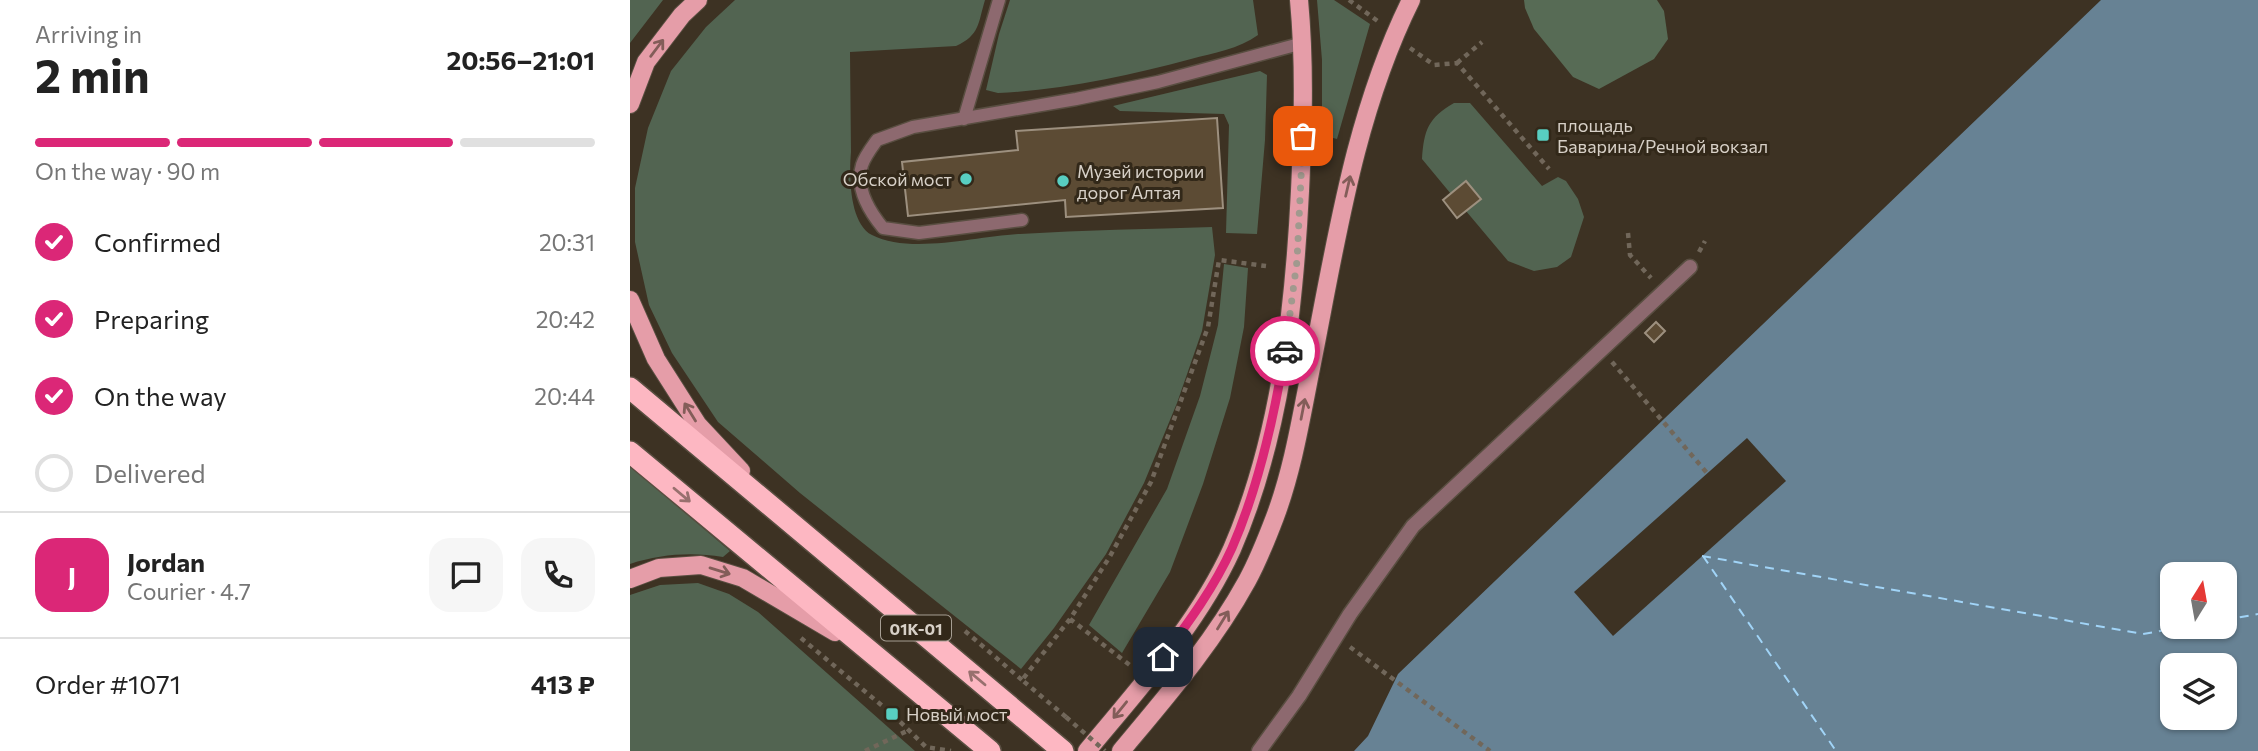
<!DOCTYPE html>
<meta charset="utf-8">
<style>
body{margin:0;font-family:Commissioner,sans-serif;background:#f6f6f6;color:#222;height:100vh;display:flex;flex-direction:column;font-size:26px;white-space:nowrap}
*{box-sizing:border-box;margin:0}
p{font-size:23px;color:#767676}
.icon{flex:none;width:38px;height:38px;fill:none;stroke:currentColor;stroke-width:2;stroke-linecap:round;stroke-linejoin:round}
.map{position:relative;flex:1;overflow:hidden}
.sheet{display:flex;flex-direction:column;background:#fff;width:630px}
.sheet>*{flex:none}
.needle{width:46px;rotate:11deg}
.fabs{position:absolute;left:1530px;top:562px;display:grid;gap:14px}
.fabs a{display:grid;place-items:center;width:77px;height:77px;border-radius:14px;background:#fff;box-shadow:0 2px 5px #0004;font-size:35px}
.pin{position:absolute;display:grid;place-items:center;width:60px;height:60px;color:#fff;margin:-30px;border-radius:14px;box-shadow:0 4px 10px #0006}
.courier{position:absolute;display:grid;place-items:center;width:70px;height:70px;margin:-35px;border:5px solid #db2777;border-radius:50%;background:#fff;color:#222;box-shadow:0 2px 9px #0007}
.summary em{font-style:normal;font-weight:700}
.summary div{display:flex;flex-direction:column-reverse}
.summary{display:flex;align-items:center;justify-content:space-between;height:119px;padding:0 35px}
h1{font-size:46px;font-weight:700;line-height:52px}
.bar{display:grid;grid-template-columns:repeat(4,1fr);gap:10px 7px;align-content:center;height:84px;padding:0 35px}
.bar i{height:9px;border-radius:5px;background:#e0e0e0}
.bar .selected{background:#db2777}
.bar p{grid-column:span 4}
.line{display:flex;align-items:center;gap:18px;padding:0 35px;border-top:2px solid #e0e0e0}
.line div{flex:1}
.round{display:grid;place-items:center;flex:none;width:74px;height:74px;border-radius:21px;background:#f6f6f6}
ol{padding:0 35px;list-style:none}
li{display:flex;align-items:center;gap:21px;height:77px}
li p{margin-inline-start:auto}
li .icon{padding:7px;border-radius:50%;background:#db2777;color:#fff;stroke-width:4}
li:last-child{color:#767676}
li i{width:38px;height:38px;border:4px solid #e0e0e0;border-radius:50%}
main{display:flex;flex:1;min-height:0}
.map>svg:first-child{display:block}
</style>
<main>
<section class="sheet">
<div class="summary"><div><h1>2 min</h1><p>Arriving in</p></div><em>20:56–21:01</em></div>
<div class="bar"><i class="selected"></i><i class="selected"></i><i class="selected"></i><i></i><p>On the way · 90 m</p></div>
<ol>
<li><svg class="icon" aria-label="check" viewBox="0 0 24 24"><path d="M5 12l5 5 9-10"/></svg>Confirmed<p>20:31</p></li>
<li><svg class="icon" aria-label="check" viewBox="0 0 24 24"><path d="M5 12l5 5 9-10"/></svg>Preparing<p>20:42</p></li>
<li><svg class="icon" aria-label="check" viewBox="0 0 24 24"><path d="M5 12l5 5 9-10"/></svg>On the way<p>20:44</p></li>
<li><i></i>Delivered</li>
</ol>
<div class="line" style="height:126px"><b class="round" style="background:#db2777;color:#fff">J</b><div><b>Jordan</b><p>Courier · 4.7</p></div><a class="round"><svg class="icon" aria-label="chat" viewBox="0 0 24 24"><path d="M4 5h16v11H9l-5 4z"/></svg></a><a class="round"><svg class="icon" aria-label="phone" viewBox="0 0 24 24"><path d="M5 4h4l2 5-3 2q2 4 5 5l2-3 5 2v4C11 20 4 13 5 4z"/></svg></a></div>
<div class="line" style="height:91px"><div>Order #1071</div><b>413 ₽</b></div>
</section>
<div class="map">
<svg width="1628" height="751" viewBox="0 0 1628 751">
<rect width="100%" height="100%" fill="#3d3223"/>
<path fill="#526451" d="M0,0H33L0,43Z
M105,0H355C348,23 350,35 326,46L220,52L221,152C219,175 219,223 242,235C280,255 348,236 390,234C454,230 518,229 582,227L585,255L572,331L547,403L514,483L476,554L424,628L391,669L170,493L88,422L42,353L19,305L5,242V188L18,128L41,71L76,27Z
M380,0H623L628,35C609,49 583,53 561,59C497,76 434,90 368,93L356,90L369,34Z
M687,0H704L740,24L707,139L692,135V60Z
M630,71L637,75L635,140L627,234L596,233L599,125L594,114L490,111L483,106Z
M824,103H840L912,186L928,177L936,181L948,199L954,217L941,257L927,267L904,271L878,261L836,211L851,199L837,182L821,194L792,159C794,130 798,118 824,103Z
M594,264L618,268L614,327L600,398L573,484L540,572L492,653L459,625L537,489L570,396L588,325Z
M0,466L100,551L93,557C61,552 31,554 0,564Z
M68,583L99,594L128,612L285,751H0V595L30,585Z"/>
<path fill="#576b55" d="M894,0H1027L1034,11L1038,39L1024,59L969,89L943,77L904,29L895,8Z"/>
<path fill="#678294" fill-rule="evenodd" d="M1471,0H1628V751H724L738,736L768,674ZM1542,574H1594V626H1542ZM1542,665H1594V718H1542Z"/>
<path fill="#3d3223" d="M1117,438L1156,481L983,636L944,592Z"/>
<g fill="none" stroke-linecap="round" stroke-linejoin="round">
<path stroke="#a1d4f7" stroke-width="2" stroke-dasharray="9 7" stroke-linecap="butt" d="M1072,556L1513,634L1558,626
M1073,556L1206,751
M1594,620L1628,614"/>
</g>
<path fill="#5c4b34" stroke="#9d907f" stroke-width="2" d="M587,118L593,208L436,217L435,200L278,216L272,162L388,150L386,131Z
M836,181L851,199L827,218L813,200Z
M1026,322L1035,331L1024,342L1015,333Z"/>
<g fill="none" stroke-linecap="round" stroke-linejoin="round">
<g stroke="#594e41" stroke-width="15">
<path id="lane" d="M334,119L369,0
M392,220L289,233L253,228C239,211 225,188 232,165C235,156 242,147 247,140L283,127L446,99L528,82L673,43"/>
</g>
<g stroke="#594e41" stroke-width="17">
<path id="street" d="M629,751L669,696L720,614L783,526L1060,267"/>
</g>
<g stroke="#594e41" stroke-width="20">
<path id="primary" d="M0,104L16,62L52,15L68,0
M0,300L26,359L68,425L111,471
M0,579L29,568L71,565L113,578L205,632
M457,751C509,688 568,624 602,549C650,438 664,311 670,191C673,127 675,64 669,0
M491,751C536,697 583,643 617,581C628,561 637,538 645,517C663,469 671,418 681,368C706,243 724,115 781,0"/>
</g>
<g stroke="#594e41" stroke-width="24">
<path id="highway" d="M0,388L433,751
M0,452L360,751"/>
</g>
<path stroke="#71675a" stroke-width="4.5" stroke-dasharray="5 5" stroke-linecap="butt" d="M719,0L749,22
M780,48L804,65L827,63L919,169
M827,63L852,42
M998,233L1000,255L1021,278
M1069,252L1075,241
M982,362L1077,473
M440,619L501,666
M335,631L392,680
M171,638L262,714L296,747L321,751
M720,647L860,751
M436,717L392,680L440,619L479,558L521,482L578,327L589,260L636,266
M235,751L279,730"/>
<use href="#lane" stroke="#8d696f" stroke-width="12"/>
<use href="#street" stroke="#8d696f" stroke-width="14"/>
<use href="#primary" stroke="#e59da8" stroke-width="18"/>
<use href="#highway" stroke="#fdb7c2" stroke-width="21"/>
<path stroke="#71675a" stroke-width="4.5" stroke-dasharray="5 5" stroke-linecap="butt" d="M436,717L475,751"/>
</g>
<defs><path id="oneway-shaft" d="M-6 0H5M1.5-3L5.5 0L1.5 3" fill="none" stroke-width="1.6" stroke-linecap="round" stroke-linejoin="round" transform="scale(1.75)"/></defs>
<g stroke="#835d59">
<use href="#oneway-shaft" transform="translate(27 48) rotate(-53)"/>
<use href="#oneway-shaft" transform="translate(718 186) rotate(-77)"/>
<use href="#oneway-shaft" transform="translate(673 409) rotate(-79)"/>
<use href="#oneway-shaft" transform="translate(60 412) rotate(-122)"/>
<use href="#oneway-shaft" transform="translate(90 571) rotate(17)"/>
<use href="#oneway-shaft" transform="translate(593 620) rotate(-58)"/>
<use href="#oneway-shaft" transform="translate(490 710) rotate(129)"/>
</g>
<g stroke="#98706e">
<use href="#oneway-shaft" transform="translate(52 495) rotate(40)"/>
<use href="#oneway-shaft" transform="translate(347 678) rotate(-140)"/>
</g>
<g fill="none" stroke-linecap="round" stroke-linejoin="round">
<path stroke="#a1998e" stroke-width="7" stroke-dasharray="0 12.6" d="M655,351L667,261L673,136"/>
<path stroke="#db2777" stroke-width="9" d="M533,657C558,623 584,588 602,548C629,486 644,418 655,351"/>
</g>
<g fill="#58cec1" stroke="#322819" stroke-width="2.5">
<rect x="906" y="128" width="14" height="14" rx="3.5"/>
<circle cx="336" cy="179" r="7"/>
<circle cx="433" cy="181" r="7"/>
<rect x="255" y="707" width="14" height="14" rx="3.5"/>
</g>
<g text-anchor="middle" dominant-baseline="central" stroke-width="6" stroke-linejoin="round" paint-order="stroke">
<rect fill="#322819" stroke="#a69e93" stroke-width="2" x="251" y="615.5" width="70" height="25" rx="5"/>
<g font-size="16" font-weight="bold" fill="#d7d0c7">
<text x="286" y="628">01К-01</text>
</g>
<g font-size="18" fill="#d7d0c7" stroke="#322819" text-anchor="start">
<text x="927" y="125">площадь<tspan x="927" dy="21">Баварина/Речной вокзал</tspan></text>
<text x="447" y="171">Музей истории<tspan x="447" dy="21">дорог Алтая</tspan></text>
<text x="322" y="179" text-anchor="end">Обской мост</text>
<text x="276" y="714">Новый мост</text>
</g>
</g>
</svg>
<div class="fabs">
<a><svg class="needle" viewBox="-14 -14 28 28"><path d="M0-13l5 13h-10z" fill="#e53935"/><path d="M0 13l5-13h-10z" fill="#767676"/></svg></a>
<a><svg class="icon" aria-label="layers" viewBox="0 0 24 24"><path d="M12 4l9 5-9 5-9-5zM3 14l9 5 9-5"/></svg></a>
</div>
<div class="pin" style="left:673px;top:136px;background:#ea580c"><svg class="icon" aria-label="bag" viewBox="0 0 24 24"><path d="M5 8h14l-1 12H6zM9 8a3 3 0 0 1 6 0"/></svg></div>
<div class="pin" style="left:533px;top:657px;background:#1f2937"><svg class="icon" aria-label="home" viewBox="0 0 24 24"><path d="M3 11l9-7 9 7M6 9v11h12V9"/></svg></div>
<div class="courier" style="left:655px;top:351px"><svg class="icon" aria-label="car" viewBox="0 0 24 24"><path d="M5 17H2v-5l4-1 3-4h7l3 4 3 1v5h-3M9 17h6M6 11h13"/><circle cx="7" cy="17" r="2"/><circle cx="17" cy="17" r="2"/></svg></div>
</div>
</main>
